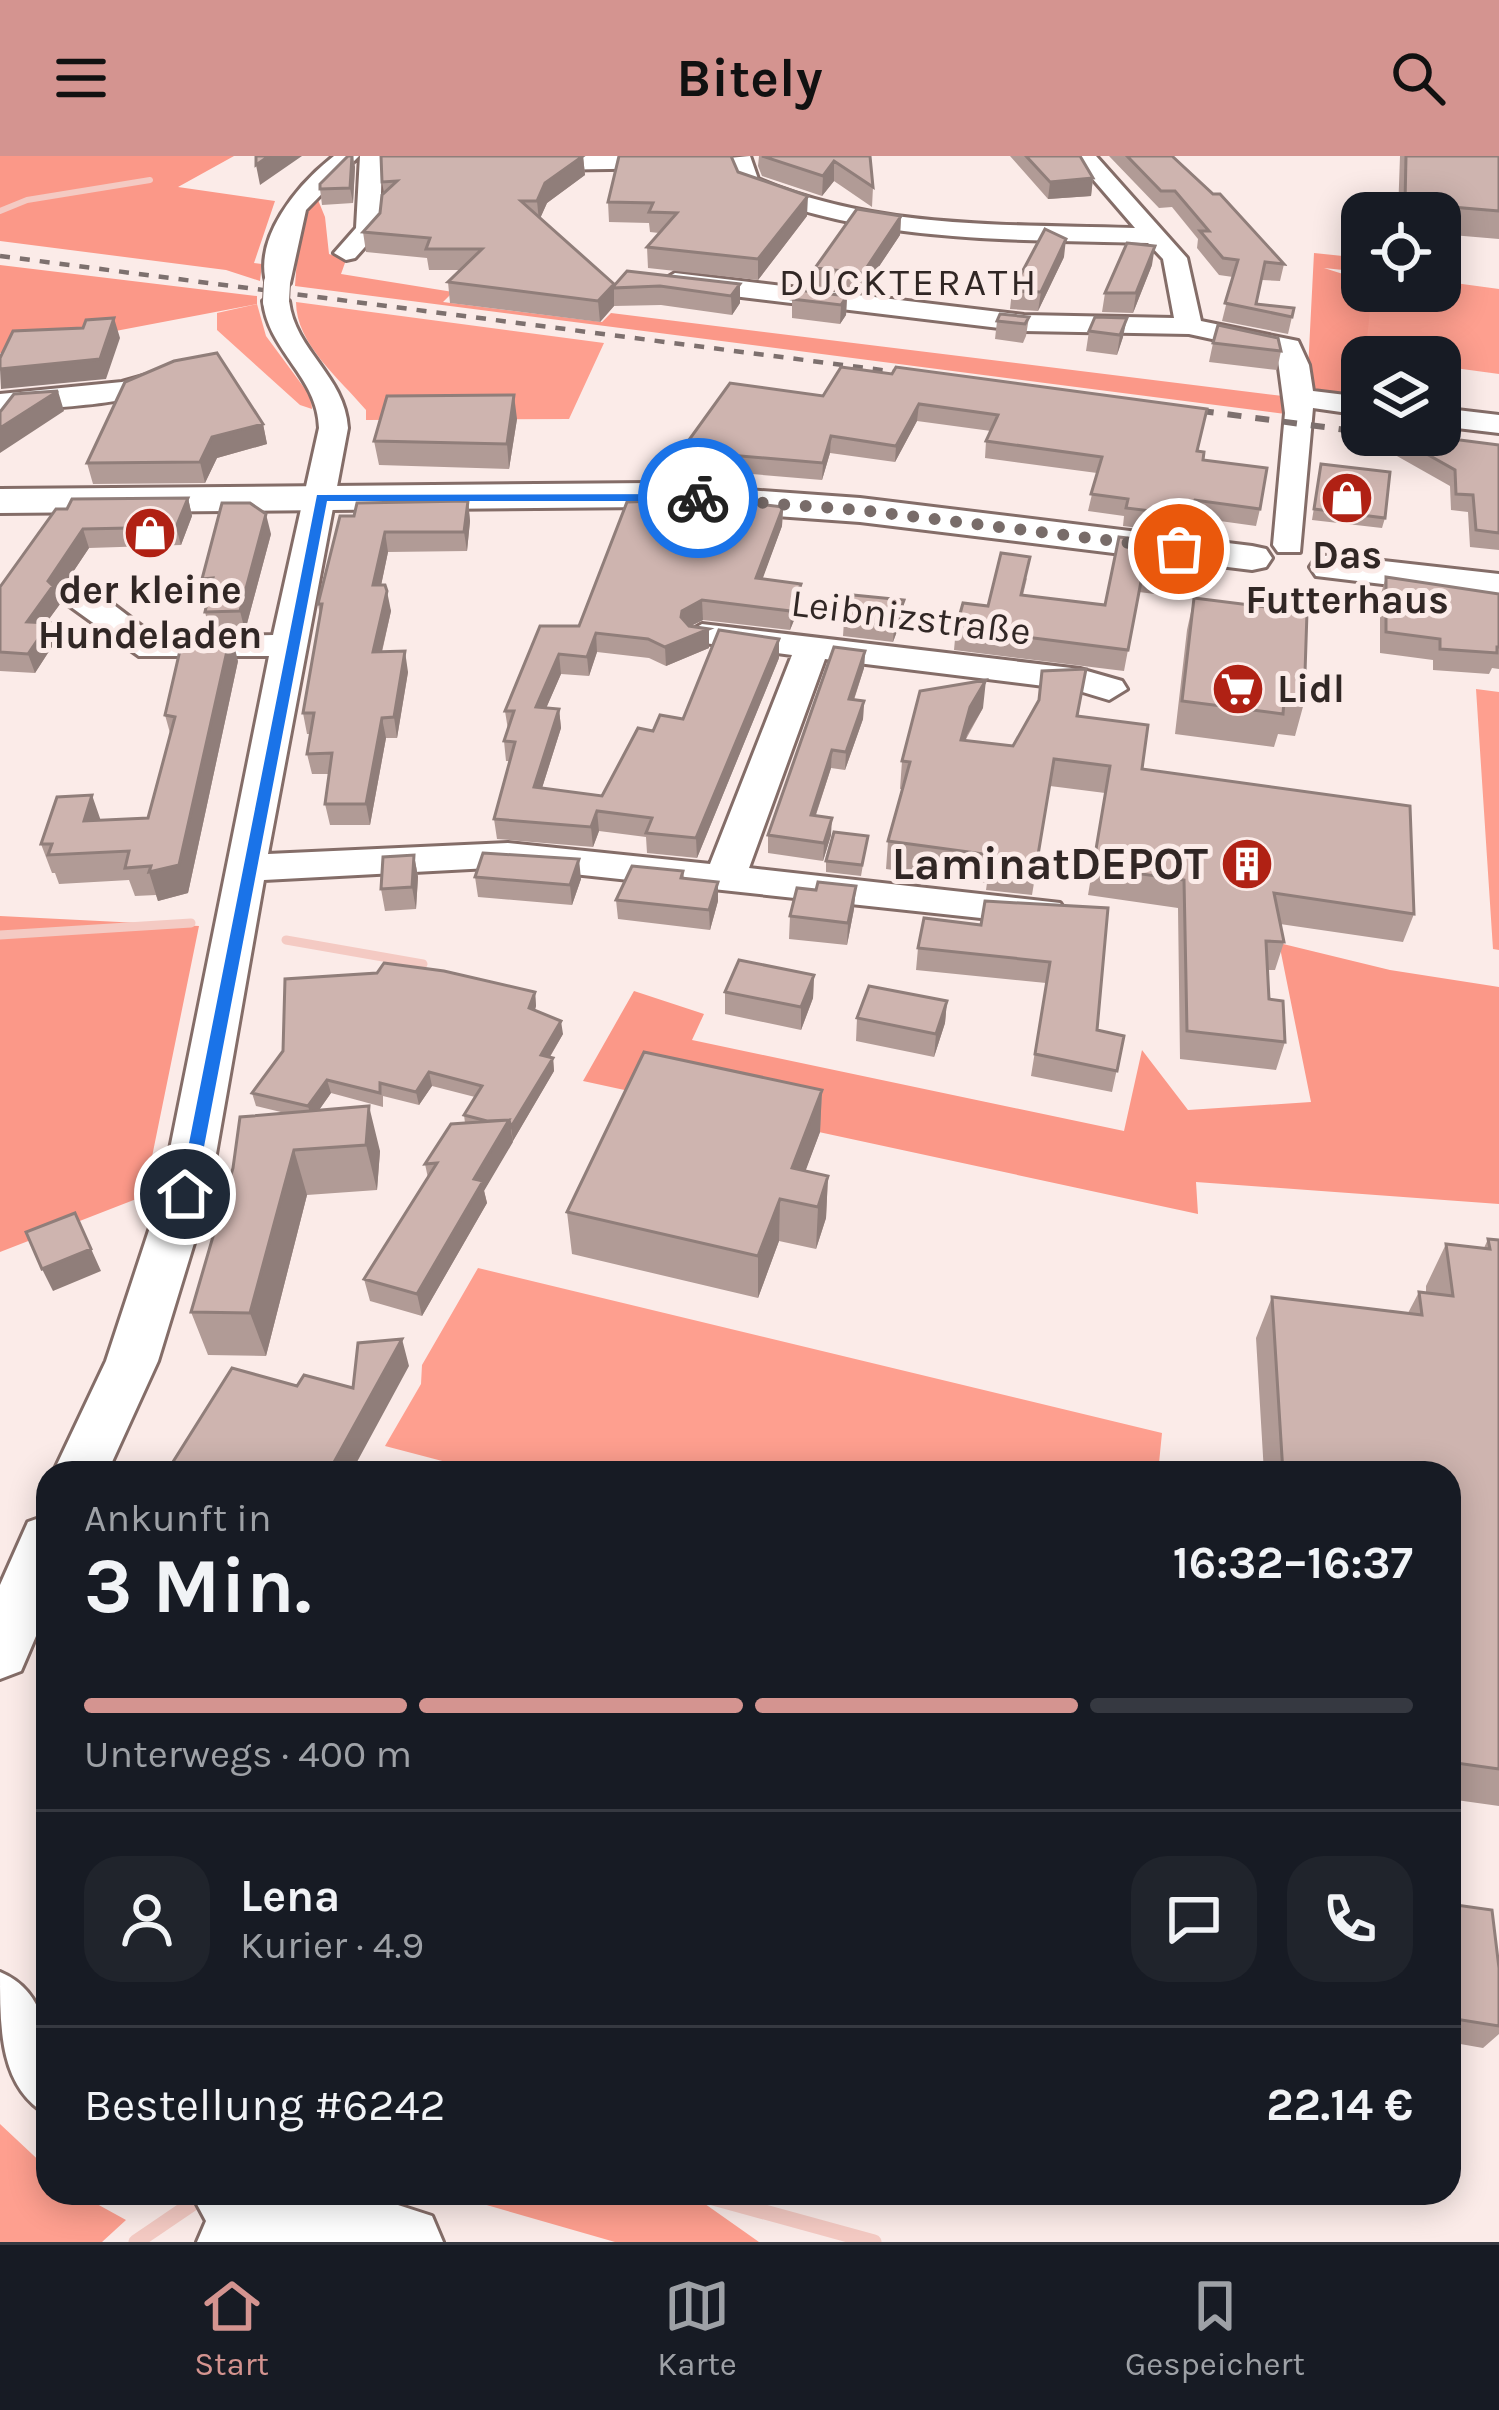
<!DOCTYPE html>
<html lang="de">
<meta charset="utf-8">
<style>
body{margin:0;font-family:Karla,sans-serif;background:#20242c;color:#f1f3f6;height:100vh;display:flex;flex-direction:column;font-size:45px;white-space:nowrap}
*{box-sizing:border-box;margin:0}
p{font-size:39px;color:#9ea1a6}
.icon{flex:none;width:66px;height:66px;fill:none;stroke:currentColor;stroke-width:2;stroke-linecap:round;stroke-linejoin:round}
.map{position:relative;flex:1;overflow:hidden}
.details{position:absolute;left:36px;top:1305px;width:1425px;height:744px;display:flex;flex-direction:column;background:#171b24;border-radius:36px;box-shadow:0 6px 30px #0003}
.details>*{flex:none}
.fabs{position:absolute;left:1341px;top:36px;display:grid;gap:24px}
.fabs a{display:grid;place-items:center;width:120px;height:120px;border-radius:24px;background:#171b24;box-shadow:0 6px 30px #0003;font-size:60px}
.pin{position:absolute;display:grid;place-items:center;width:102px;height:102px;color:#fff;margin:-51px;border:6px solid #fff;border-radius:50%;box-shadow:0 3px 12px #0007}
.courier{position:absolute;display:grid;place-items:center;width:120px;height:120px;margin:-60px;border:9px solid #1a73e8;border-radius:50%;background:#fff;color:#222;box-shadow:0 3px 15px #0007}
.head em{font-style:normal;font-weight:700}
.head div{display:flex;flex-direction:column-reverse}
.head{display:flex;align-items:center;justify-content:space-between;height:204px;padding:0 48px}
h1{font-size:78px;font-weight:700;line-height:90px}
.bar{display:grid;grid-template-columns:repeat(4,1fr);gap:18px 12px;align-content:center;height:144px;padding:0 48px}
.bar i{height:15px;border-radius:9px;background:#363941}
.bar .active{background:#d49490}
.bar p{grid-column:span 4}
.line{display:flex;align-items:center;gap:30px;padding:0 48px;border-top:3px solid #363941}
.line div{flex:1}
.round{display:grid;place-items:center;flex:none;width:126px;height:126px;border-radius:36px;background:#20242c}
header{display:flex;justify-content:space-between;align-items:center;height:156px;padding:0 48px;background:#d49490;color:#111;font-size:54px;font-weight:700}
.tab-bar{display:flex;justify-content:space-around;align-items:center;height:168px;border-top:3px solid #363941;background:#171b24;font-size:33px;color:#9ea1a6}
.tab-bar a{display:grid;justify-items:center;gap:6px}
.tab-bar .active{color:#d49490}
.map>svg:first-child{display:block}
</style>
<header><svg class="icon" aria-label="menu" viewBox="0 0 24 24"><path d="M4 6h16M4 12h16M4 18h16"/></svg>Bitely<svg class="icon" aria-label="search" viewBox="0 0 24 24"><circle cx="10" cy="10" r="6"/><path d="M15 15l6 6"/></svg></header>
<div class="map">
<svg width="1499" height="2086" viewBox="0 0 1499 2086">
<rect width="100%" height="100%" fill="#fbebe8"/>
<path fill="#fe9f8f" d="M1440,125L1499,133V218L1440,210V201H1363L1370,135H1440Z
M296,146L604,187L569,263L366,264V254C340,223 296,188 296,146Z
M257,148L266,180L311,241L312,253L300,249L217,174V157Z
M1476,533L1499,536V794L1493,793Z
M478,1112L1162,1277L1158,1317H488L385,1290L421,1228L422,1209Z
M0,1968L48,2013V2037H77L126,2064L102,2086H0Z
M445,2037H668L698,2043L759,2086H615Z"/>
<path fill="#fb9888" d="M0,0H234L178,31L275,45L254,107L262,108L260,125L226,114L0,85Z
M316,39L325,61L329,98L346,104L341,118L453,136L443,146L602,166L611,157L1283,240L1293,259L295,130L300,61Z
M1314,97L1362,102V116L1324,112L1362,124V135L1372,137L1360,245L1307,233Z
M0,109L257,140V148L0,197Z
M0,760L199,770L144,1040L0,1096Z
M1279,787L1390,814L1499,831V1048L1196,1026L1198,1058L583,925L634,835L704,858L692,884L1124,975L1142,894L1188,954L1311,946Z"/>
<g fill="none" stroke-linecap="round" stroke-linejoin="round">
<path stroke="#f4cac3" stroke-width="6" d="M0,55L27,44L150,24"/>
<path stroke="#f4cac3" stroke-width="9" d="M0,779L191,767
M286,784L423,808"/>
<path stroke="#f4cac3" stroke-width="15" d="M695,2037L874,2086
M136,2086L208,2037"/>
<g stroke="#846d68" stroke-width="6">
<path id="minor" d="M334,0H359L306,54L290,127L286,132H268C250,84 299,27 334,0Z
M360,0H382L380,74L355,102L346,104L334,97L356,72Z
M417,0H688L692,5L681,12L538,14L428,7Z
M750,0L758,23C877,74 1009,68 1135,72L1073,0H1096L1187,102L1201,165L1298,185L1309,209L1313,235L1362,241V259L1313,252L1300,396H1278L1273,389L1285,257L1277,197L1189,178L1024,175L675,133L662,125L675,117L1024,159L1174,162L1163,103L1148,87C1011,83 868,88 740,32L729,2Z
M276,137L289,145C295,195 345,220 348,272L268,698L508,687L710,708L792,499L690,485L685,478L702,468L1080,513L1122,525L1127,533L1109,544L1076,534L825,503L749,712L1060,747L1066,756L1060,765L1046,769L508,711L264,724L209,1038L158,1205L107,1317H53L106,1205L161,1038L269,500H139L60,443L77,433L110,446L157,482L273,479L319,272C318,221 268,195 263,145Z
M161,215L175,223C148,251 40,251 0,256V238L122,226Z
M1440,252L1499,259V277L1440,270Z
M48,1359V1452L21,1515L0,1523V1429L28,1366Z
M0,1816C57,1840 48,1905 48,1959C0,1932 0,1875 0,1816Z
M191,2037H361L432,2060L443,2086H197L206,2065Z"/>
</g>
<g stroke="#846d68" stroke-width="6">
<path id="major" d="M650,327L860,342L1252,390L1266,393L1272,402L1266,411L1252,414L860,366L650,351L0,357V333Z
M1330,399L1499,418V442L1316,420L1310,411L1316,402Z"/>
</g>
<use href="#minor" fill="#fff" fill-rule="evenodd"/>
<use href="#major" fill="#fff" fill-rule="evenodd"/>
<path stroke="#7d706e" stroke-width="4.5" stroke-dasharray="10 10" stroke-linecap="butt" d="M0,100L928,220"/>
<path stroke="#7d706e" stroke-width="6" stroke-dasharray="14 14" stroke-linecap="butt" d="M1172,251L1362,276"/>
<g stroke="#846d68" stroke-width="28" stroke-linecap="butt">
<path id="minor-bridge" d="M276,145L277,127"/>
</g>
<use href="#minor-bridge" stroke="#fff" stroke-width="26"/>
</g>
<path fill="#b19b96" d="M348,0H353L355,11L353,47L322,49L320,33Z
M583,0L585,19L547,47L540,62L614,130L740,128V147L732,159L661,149L614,150L600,166L450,147L448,126L460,114H429L427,102L366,96L363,76L380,57L384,37L382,26Z
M759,0H870L873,31L872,51L834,25L822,40L762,20L758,10Z
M1010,0H1080L1093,22L1091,40L1048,43Z
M1109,0H1172L1284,108L1280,125L1262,124L1256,148L1294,152L1288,178L1222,165L1233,121L1219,119L1197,92L1198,83L1172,51L1159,52Z
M1400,0H1499V83L1440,78V57H1398Z
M738,16L807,60L758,124L648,112L647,91L659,77L650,76L649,67L609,66L608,46Z
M901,60L900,79L862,136L814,130L815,112Z
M1064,101L1038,155L1010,153L1012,135Z
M1152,109L1133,157L1102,156L1105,137Z
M847,140L846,159L840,168L792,162V143Z
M1029,161L1026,180L1023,187L995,183L997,165Z
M1095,161L1123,181L1117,199L1086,195L1089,175Z
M1213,187L1281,195L1277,214L1209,206Z
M841,211L1198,295L1203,304L1260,353L1256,370L1191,361L1181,377L1123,370L1124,360L1088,355L1097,317L985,302L986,285L991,275L917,265L895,306L830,297L822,324L681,312V295L823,240Z
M517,263L509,313L379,309L374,285Z
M263,268L267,288L217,302L205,327L93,328L87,307Z
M1384,279H1421L1499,289V394L1470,391L1468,356L1451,354L1450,330L1381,291Z
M1321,308L1385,362L1382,372L1312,364Z
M188,342L192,360L181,389L89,392L57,440L60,448L46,467H49L55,486L35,517L0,515V431L56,353Z
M468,345L470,365L467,395L388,396L381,429L391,455L382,496L408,516L397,582H386L370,669H330L325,648L329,618H312L307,598L311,578H307L303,557L320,459L318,448L354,360Z
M783,351L782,370L762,423L801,447L790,474L703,464L690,470L709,473V492L666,510L649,502L597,496L589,520L561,518L546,552L559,553L561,572L542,632L602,640L653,575L683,563L779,502L697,702L647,697L646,681L599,675L593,691L497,683L494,663L510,605H506L504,585L508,574L505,555L579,470Z
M271,378L245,475L210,476L205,456L208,443L202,423Z
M1119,381L1180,388L1170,440L1139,436L1124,515L954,494L956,472L1027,422L1023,439L1105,449Z
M1386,421L1499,438V513L1492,512L1489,518L1433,514V504L1380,497V441Z
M1194,442L1304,547L1295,580L1278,578L1274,591L1175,578L1187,474Z
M903,459L893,486L843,480L844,465Z
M865,495L864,512L854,544L864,545L863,563L845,614L831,612L816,659L831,679L823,705L768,697V679Z
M238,505L188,737L158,745L156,739L135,740L129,724L59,728L55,717H52L41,688L101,664L148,662L170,577L165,559Z
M983,552L965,585L1013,590L1077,560L1142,613L1414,758L1403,786L1280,768L1284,786L1275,814H1268L1269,843L1285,886L1276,914L1180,903L1178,752L1088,739L1105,637L1050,630L1032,739L986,734L987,727L886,713L888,685L902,633H900L902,605Z
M868,680L861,720L826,716V705Z
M414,699L418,721L416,753L385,755L381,733Z
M683,715L684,722L718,745L710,774L618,763L616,744Z
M475,721L581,723L572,749L478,741Z
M1108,752L1097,874L1124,880L1112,936L1031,920L1046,827L916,814L918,792L981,769Z
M854,753L847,789L789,783L790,760Z
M814,819L813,842L801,874L725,858V836Z
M535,836L536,850L535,854L563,878L550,901L553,902L554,915L484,1034L487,1047L422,1160L370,1145L364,1123L428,1022L425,1008L465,967L464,959L475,941L432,930L419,949L383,940V951L331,937L319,954L380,995L377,1034L307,1039L266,1200L208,1199L191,1156L285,957L256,950L252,937Z
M947,845L945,867L934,901L856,885L857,862Z
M822,934L820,976L805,1015L828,1020L826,1062L816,1093L779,1085L758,1142L572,1098L567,1056Z
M1488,1083L1499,1084V1650L1449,1643V1317H1264L1256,1182L1272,1141L1408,1157L1419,1136H1426V1130L1446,1088L1484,1092Z
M1449,1748L1499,1812V1878L1483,1892L1449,1886Z"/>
<path fill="#907e7a" d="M269,0H302L260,29L256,9Z
M352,0L355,11L353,47L350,32Z
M583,0L585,19L547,47L539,65L537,45L545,27Z
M834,5V25L822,40L823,20Z
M1093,22L1091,40L1048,43L1050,26Z
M808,40L807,60L758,124V103Z
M901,60L900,79L862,136L863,117Z
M1066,83L1064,101L1038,155L1041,136Z
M1155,90L1152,109L1133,157L1136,137Z
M614,128V150L600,166L598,145Z
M740,128V147L732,159L731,140Z
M847,140L846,159L840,168L841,149Z
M114,162L120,182L106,223L1,233L0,213Z
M1127,162L1123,181L1117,199L1120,179Z
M58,235L64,255L0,297V272Z
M514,239L517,263L509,313L507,288Z
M919,248L917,265L895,306L896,290Z
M263,268L267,288L217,302L205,327L200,306L212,281Z
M831,280L830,297L822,324L823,307Z
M188,342L192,360L181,389L176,371Z
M1195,344L1191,361L1181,377L1184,359Z
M468,345L470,365L467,395L464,376Z
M783,351L782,370L756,441V422Z
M266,358L271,378L245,475L240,455Z
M83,373L89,392L57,440L60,448L33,485L27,466L48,425Z
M385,376L388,396L377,449L373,429Z
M801,428V447L790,474L791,455Z
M387,435L391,455L377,516L373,496Z
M702,444L703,464L683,474L681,461L682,455Z
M904,444L903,459L893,486L894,471Z
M49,467L55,486L35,517L28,498Z
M709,473V492L666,510L665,491Z
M231,477L238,505L188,737L158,745L149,716Z
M596,477L597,496L589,520L587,501Z
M779,483V502L697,702L696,682Z
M405,495L408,516L397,582L394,561Z
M865,495L864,512L848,561L849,543Z
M559,498L561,518L538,571L536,551Z
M986,524L983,552L967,579L958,612L961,584L970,551Z
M864,545L863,563L845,614L846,596Z
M559,553L561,572L536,651L534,631Z
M382,562L386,582L370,669L366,648Z
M832,594L831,612L810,676L811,659Z
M92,639L102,668L84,665Z
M597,655L599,675L593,691L591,671Z
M832,662L831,679L823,705L824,687Z
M414,699L418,721L416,753L412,731Z
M579,703L581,723L572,749L570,729Z
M718,726V745L710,774L709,754Z
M856,730L854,753L847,789L848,767Z
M814,819L813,842L801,874V851Z
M535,836L536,850L531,866L529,852Z
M947,845L945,867L934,901L936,878Z
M561,865L563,878L543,912L541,899Z
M553,902L554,915L513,985L511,971Z
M429,916L432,930L419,949L416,936Z
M327,924L331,937L312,964L308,950Z
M822,934L820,976L794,1046L792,1012Z
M369,950L380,995L377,1034L366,989Z
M509,964L513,986L484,1035L487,1047L422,1160L417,1138L474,1023Z
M294,994L307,1039L266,1200L250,1157Z
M828,1020L826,1062L816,1093L818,1051Z
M780,1043L779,1085L758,1142V1100Z
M75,1057L101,1115L53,1135L42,1113Z
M402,1183L409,1210L351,1317L333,1308Z"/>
<path fill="#ceb4af" stroke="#907e7a" stroke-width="3" d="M256,0H269L256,9Z
M348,0H352L350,32L320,33V28Z
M381,0H583L545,27L537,45H521L614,128L598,145L448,126L482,93H426L430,82L363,76L380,57L382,39L397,25L382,26Z
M619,0H731L738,16L808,40L758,103L647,91L677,57L649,56L653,47L608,46Z
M762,0H870L873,31L834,5L823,20Z
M1026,0H1080L1093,22L1050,26Z
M1127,0H1172L1213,38H1220L1284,108L1265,106L1256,148L1294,152L1292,161L1225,147L1238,104L1223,102L1200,75H1209L1175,35H1161Z
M1406,0H1499V55L1405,47Z
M857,53L901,60L863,117L815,112Z
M1045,73L1066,83L1041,136L1012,135Z
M1127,87L1155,90L1136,137H1105Z
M627,115L740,128L731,140L660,130L612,132Z
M798,134L847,140L841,149L792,143Z
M1000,158L1029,161L1025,168L997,165Z
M1095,161L1127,162L1120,179L1089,175Z
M114,162L100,203L0,213V202L13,175L83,172L86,164Z
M1218,169L1278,182L1281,195L1213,187Z
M217,197L263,268L212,281L200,306L87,307L125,226L174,205Z
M841,211L892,218L896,211L1207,253L1197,295L1204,296L1203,304L1267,312L1260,353L1195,344L1184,359L1126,352L1128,343L1091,338L1102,301L986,285L998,259L919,248L896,290L831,280L823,307L681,295L730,227L823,240Z
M58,235L0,272V256L14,238Z
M514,239L507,288L374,285L387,240Z
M1393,279H1421L1499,289V377L1476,374L1473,339L1456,338L1455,314Z
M1321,308L1390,316L1385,362L1314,353Z
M188,342L176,371L83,373L48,425L53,430L27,466L49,467L28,498L0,496V431L56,353H67L72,343Z
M714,343L783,351L756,422L801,428L791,455L702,444L682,455L681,461L689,470L709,473L665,491L648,483L596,477L587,501L559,498L536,551L559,553L534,631L602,640L638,572L653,575L660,559L683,563L719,474L779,483L696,682L646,677L652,662L597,655L591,671L494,663L515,586L504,585L514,555H505L540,470H579L627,346Z
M468,345L464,376H385L373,429H385L387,435L373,496L405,495L394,561L382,562L366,648H325L332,597L307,598L314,557H303L322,448H318L340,360H354L357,347Z
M222,347H250L266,358L240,455L205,456L213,422L202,423Z
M1119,381L1180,388L1175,419L1143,415L1128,494L956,472L963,447L988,450L1001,397L1030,401L1021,439L1105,449Z
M1386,421L1499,438V491H1497V497L1440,493V483L1386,476Z
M853,439L904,444L894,471L844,465Z
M1194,442L1307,456L1304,547L1284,545L1283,558L1182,545Z
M184,477H231L179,709L149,716L151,710L125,712L129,695L48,699L52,688H41L57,641L92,639L84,665L148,662L175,561L165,559Z
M834,491L865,495L849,543L864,545L846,596L832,594L811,659L832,662L824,687L768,679Z
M1086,513L1077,560L1148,569L1142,613L1410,650L1414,758L1274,737L1284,786L1266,785L1269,843L1283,845L1285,886L1187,875L1184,724L1093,711L1110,610L1054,603L1036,711L990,706L991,699L888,685L910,606L902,605L920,535L986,524L970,551L961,584L1013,590L1039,544L1042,515Z
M834,676L868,680L862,709L826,705Z
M483,697L579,703L570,729L475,721Z
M414,699L412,731L381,733L383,701Z
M632,710L683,715L681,722L718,726L709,754L616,744Z
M818,726L856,730L848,767L790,760L797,732L816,734Z
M985,745L1108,752L1097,874L1124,880L1117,915L1035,898L1050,806L918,792L924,762L981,769Z
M739,804L814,819L801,851L725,836Z
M384,807L444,815L535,836L529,852L561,865L541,899L553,902L511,971L509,964L487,965L464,959L482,930L429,916L416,936L380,927V937L327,924L308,950L252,937L283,895L285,823L377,817Z
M869,830L947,845L936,878L857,862Z
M644,896L822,934L792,1012L828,1020L818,1051L780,1043L758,1100L567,1056Z
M369,950L366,989L294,994L250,1157L191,1156L233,1012L240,961Z
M509,964L474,1023L483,1025L417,1138L364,1123L437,1007L425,1008L451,968Z
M75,1057L91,1093L42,1113L26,1076Z
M1488,1083L1499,1084V1613L1449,1606V1317H1283L1272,1141L1422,1159L1419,1136L1453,1140L1446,1088L1490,1093Z
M402,1183L333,1308L365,1317H166L232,1212L297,1230L304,1219L353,1232L358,1187Z
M1449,1748L1492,1754L1499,1812V1870L1449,1862Z"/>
<path fill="#1a73e8" d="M698,338L703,345H327L195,1038L178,1043L317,339Z"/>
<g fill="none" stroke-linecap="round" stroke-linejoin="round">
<path stroke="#786c69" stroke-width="12" stroke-dasharray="0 21.6" d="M698,342L860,354L1179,393"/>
</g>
<defs>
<g id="shop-disc" transform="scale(2.7)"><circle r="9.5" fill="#b02114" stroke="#fbebe8"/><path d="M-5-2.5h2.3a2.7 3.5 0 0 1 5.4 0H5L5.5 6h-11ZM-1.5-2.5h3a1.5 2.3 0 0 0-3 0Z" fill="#fff"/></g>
<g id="supermarket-disc" transform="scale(2.7)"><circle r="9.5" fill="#b02114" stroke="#fbebe8"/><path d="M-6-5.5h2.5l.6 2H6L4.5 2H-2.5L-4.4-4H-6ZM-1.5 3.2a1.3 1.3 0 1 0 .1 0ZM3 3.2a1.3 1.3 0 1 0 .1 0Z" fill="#fff"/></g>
<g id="building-disc" transform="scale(2.7)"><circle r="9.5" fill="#b02114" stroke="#fbebe8"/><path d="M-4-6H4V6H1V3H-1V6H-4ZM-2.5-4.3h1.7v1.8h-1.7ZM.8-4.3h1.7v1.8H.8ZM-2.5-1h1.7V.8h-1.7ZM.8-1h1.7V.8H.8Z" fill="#fff"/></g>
</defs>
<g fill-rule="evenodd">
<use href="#shop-disc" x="1347" y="342"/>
<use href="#shop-disc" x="150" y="377"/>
<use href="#supermarket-disc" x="1238" y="533"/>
<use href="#building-disc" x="1247" y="708"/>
</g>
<g text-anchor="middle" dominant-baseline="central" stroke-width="10" stroke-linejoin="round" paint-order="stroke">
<g font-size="39" letter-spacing="3" fill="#312725" stroke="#fbebe8">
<text x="909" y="126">DUCKTERATH</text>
</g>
<g font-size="39" font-weight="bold" fill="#312725" stroke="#fbebe8">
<text x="1347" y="399">Das<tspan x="1347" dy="45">Futterhaus</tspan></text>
<text x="150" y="434">der kleine<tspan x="150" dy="45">Hundeladen</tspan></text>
<text x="1277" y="533" text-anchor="start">Lidl</text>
</g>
<g font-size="39" fill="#312725" stroke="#fbebe8">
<text transform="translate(911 461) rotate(7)">Leibnizstraße</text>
</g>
<g font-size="45" font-weight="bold" fill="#312725" stroke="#fbebe8" text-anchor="end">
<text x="1208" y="708">LaminatDEPOT</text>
</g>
</g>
</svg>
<div class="fabs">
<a><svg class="icon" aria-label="locate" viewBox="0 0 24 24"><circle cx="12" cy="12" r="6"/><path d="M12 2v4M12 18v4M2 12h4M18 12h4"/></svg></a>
<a><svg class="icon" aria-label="layers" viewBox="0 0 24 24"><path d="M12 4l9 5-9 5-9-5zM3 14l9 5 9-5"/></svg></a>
</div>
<div class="pin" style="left:1179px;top:393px;background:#ea580c"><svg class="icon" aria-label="bag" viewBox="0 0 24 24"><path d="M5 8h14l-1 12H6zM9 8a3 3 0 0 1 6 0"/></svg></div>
<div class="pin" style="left:185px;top:1038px;background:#1f2937"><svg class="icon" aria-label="home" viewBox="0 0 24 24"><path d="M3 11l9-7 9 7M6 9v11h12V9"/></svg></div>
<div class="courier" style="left:698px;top:342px"><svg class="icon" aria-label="bike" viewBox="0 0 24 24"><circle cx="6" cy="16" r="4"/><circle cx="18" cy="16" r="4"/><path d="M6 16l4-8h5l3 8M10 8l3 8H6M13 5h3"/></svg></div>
<section class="details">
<div class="head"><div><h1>3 Min.</h1><p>Ankunft in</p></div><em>16:32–16:37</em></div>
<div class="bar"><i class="active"></i><i class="active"></i><i class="active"></i><i></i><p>Unterwegs · 400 m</p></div>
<div class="line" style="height:216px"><a class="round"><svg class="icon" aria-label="person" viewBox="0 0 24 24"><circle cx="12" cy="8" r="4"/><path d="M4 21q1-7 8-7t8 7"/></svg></a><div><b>Lena</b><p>Kurier · 4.9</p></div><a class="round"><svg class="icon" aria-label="chat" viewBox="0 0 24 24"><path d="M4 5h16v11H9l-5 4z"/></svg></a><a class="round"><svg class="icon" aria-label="phone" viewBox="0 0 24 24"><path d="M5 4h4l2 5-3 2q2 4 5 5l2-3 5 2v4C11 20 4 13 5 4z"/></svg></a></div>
<div class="line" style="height:156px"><div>Bestellung #6242</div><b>22.14 €</b></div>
</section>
</div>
<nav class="tab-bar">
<a class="active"><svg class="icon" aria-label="home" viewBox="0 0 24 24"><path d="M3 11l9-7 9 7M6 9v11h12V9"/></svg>Start</a>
<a><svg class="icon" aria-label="map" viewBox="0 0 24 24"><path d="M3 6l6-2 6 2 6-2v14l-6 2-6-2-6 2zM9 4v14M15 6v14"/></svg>Karte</a>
<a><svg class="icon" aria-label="saved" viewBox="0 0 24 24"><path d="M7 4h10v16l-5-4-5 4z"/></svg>Gespeichert</a>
</nav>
